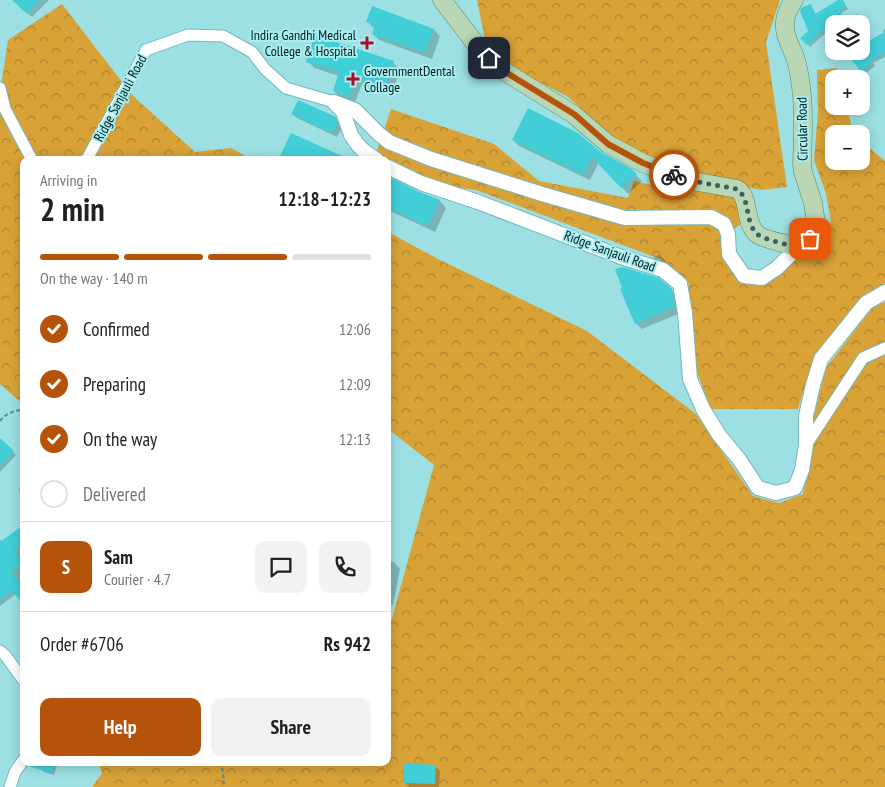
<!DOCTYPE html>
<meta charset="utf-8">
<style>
body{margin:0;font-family:"PT Sans Narrow",sans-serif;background:#f2f2f2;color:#202124;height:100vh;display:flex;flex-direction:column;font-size:19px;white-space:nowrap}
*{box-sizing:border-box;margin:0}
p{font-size:16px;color:#757577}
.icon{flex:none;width:28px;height:28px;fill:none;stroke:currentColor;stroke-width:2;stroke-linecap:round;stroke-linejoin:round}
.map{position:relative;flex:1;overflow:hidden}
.drawer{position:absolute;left:20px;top:156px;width:371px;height:610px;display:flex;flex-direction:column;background:#fff;border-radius:10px;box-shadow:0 2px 12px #0003}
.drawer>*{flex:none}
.fabs{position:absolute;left:825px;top:15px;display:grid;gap:10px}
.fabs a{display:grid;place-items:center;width:45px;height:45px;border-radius:10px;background:#fff;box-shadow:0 2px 12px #0003;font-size:25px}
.pin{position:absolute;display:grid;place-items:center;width:42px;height:42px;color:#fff;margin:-21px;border-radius:10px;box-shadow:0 2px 8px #0006}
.courier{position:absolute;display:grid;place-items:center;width:50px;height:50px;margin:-25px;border:4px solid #b45309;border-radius:50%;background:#fff;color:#222;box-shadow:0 1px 6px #0007}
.summary em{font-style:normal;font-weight:600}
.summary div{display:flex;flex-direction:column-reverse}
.summary{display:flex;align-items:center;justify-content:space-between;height:85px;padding:0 20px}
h1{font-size:32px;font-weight:600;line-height:38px}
.bar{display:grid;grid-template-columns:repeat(4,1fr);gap:8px 5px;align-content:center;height:60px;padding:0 20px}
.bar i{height:6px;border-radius:4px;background:#e0e0e0}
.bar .active{background:#b45309}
.bar p{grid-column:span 4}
.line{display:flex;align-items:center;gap:12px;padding:0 20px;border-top:1px solid #e0e0e0}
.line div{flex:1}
.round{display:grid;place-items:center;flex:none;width:52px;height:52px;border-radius:10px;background:#f2f2f2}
ol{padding:0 20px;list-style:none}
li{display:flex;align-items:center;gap:15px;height:55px}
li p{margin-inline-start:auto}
li .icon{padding:5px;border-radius:50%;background:#b45309;color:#fff;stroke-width:4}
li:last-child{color:#757577}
li i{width:28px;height:28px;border:2px solid #e0e0e0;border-radius:50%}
.action{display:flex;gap:10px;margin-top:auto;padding:10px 20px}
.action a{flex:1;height:58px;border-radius:10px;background:#b45309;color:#fff;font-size:20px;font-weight:600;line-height:58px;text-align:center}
.action a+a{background:#f2f2f2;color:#202124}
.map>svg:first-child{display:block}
</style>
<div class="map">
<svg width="885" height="787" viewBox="0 0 885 787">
<defs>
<pattern id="forest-crowns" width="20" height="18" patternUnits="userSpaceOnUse" patternTransform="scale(1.25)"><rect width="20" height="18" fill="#d8a237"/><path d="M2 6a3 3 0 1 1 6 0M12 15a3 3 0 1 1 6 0" fill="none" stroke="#ad832e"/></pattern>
</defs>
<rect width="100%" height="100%" fill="#9ce0e4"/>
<path fill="url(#forest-crowns)" d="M477,0H780L766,42L787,187L761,190L643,164L568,97L488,55Z
M62,4L132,95L195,152L231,148L253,160H24V405L0,384V93L8,40Z
M836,68L839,79H834V106H846L854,134H834V161H861V141L885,161V283L865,294L812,362L798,409H711L697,372L688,281L660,259L476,190L417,183L388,164V160H380L375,156L391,109L494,144L539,181L628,198L634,181L674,190H727L741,201V224L723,237L726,260L764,284L831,222L826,194L814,160L818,111L817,70Z
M388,232L438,259L587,331L696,414L753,496L779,503L803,494L812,452L814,415L826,368L872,308L885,302V787H92L102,773L98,763L388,762V633L434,465L388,429Z"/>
<path fill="#0003" d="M14,0H49L32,17Z
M841,0L844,2L848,9L841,13L847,24H834L827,32L810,47L802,38L810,31V6L813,9L816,15Z
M368,22L434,30L440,36L432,59L379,40L373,34L375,29Z
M885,29V57L873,63L875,66L865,74L862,71L861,51L885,34L883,30Z
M308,61L393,63L400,69L392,94L362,84L355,102L340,98L334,91L339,76L314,68Z
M292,114L335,118L340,123L342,128L337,137L297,118Z
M513,140L602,154L631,170L642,181L628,194L599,162L590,180L519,146Z
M388,179L440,201L446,208L435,232L388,210Z
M660,255L665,260L667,264L657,261L653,257Z
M671,290L678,296L680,313L642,329L636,323Z
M4,444L16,455L0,472V447Z
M24,487V494L18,489Z
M24,535V602L16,594L0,606V539L2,542Z
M388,561L394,562L400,569L393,605L388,604Z
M43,762H58L54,775L44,772L41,769Z
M435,766L440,771L439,787H409L405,782Z"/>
<path fill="#41ced7" d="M12,0H40L27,14Z
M838,0H843L846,6L839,10L847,24H834V46L824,29L807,45L800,38L808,31L800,11L801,8L811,4L815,14Z
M372,6L434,29L425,53L372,34L375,25L366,22Z
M885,32V53L871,60L873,62L861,72L849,56L855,51H861V45Z
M315,35L394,61L385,88L355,78L349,97L333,91L339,72L306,62Z
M298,100L336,117L337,123L332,133L291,114Z
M528,108L578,133L601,152L632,169L637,174L621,188L592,157L584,175L512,140Z
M291,133L351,160H278Z
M388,176L417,191L440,200L428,226L388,208Z
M623,267L659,278L672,289L675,307L635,324L620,289L622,288L615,269Z
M0,438L14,451L0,466Z
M19,528L24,535V546L14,550L23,564L11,572L24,588V604L11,591L0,600V542Z
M31,762H55L52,773L28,766Z
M404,763L436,765L435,784L403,783Z"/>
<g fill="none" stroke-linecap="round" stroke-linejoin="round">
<g stroke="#74b7bb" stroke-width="13">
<path id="minor" d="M0,88L5,109L32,160
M85,160L87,159L146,50L188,35L223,36L252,52L265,69L286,88L334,102
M806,445L863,358L885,348
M0,651L5,655L24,681
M10,787L15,772L24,759"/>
</g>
<g stroke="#74b7bb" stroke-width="16">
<path id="tertiary" d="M334,102L355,110L379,134L389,142L431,159L542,194L625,218L711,217L724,224L728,234L729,254L744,276L762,278L777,268L798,247
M334,102L343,112L351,135L358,145L364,151L377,160
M388,167L421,183L478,202L621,257L663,270L680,284L685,313L690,379L703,409L719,435L739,459L758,488L776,493L795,488L802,470L806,445V416L813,385L821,359L866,303L885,292"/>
</g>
<g stroke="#5b8560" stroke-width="19">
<path id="primary" d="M442,0L478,47L489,58L507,73L573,114L608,144L643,163L687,180L737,189C751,198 743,221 757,234C762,239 790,245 798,247L810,239L817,229L813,203L803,172L802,164C803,131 805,96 797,64C794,50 783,37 785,21C786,13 790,6 794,0"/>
</g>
<path stroke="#5b8d90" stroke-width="2" stroke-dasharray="4 2.5" stroke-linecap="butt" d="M0,421C6,413 15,410 24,410
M219,762L223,771L224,787"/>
<use href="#minor" stroke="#fff" stroke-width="11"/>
<use href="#tertiary" stroke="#fff" stroke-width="14"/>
<use href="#primary" stroke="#b9d7b5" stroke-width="18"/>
</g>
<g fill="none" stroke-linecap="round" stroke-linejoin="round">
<path stroke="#386164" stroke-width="5" stroke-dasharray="0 9" d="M674,175L687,180L737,189C751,199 744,221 757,234C762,239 790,245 798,248L810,239"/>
<path stroke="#b45309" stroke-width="6" d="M489,58L507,73L574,114L608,144L643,163L674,175"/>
</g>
<g fill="#a8112a" stroke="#a9edf1" stroke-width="2">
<path d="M364.5 35.5h5v5h5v5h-5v5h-5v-5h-5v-5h5z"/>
<path d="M350.5 71.5h5v5h5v5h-5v5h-5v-5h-5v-5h5z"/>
</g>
<g text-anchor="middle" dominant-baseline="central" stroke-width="4" stroke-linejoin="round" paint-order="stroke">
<g font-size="14" fill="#021d1f" stroke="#a9edf1" text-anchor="end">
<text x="356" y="35">Indira Gandhi Medical<tspan x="356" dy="16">College &amp; Hospital</tspan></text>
<text x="364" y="71" text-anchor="start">GovernmentDental<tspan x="364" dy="16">Collage</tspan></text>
</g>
<g font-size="14" fill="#021d1f" stroke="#a9edf1">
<text transform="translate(120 98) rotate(-62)">Ridge Sanjauli Road</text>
<text transform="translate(802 129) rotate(-91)">Circular Road</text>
<text transform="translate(610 251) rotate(20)">Ridge Sanjauli Road</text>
</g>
</g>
</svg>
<div class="fabs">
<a><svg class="icon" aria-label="layers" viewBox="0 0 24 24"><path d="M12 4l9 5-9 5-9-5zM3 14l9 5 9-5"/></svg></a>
<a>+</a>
<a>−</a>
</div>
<div class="pin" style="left:810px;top:239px;background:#ea580c"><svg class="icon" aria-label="bag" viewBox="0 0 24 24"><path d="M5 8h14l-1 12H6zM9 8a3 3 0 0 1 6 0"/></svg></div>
<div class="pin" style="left:489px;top:58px;background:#1f2937"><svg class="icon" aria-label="home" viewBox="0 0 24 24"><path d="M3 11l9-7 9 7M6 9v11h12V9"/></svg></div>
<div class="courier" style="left:674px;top:175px"><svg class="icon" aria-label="bike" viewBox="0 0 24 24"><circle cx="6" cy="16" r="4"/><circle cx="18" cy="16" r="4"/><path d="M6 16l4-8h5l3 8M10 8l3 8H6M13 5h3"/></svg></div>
<section class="drawer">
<div class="summary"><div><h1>2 min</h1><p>Arriving in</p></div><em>12:18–12:23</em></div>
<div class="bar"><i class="active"></i><i class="active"></i><i class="active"></i><i></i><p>On the way · 140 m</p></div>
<ol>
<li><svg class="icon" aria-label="check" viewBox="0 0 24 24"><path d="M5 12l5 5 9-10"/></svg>Confirmed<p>12:06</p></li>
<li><svg class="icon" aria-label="check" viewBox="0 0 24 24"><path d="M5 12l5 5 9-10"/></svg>Preparing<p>12:09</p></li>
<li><svg class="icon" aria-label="check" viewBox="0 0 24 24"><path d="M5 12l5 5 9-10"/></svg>On the way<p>12:13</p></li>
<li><i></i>Delivered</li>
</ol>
<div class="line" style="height:90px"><b class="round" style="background:#b45309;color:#fff">S</b><div><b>Sam</b><p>Courier · 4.7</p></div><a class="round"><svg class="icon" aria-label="chat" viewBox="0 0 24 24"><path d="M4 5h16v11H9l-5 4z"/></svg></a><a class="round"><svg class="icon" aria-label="phone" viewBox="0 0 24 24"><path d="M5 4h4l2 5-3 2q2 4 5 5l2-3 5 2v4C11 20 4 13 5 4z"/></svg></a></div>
<div class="line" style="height:65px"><div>Order #6706</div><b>Rs 942</b></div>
<div class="action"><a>Help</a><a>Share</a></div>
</section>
</div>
